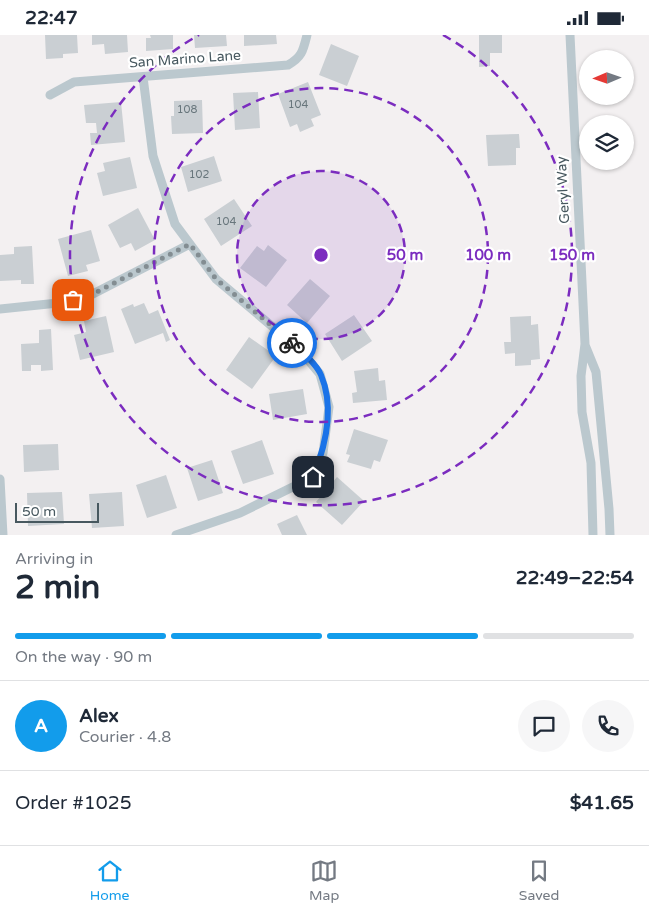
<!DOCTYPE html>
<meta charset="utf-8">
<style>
body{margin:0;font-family:"Varela Round",sans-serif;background:#f6f6f7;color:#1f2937;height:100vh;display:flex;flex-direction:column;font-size:19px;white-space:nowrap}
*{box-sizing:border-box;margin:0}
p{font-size:16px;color:#747a83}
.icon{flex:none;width:28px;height:28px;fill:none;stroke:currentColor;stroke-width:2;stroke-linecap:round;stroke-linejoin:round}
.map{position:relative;height:500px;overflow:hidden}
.drawer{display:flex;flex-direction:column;background:#fff;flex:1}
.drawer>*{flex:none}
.needle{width:32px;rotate:268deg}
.fabs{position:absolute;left:579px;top:15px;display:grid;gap:10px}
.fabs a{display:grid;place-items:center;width:55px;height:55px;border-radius:50%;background:#fff;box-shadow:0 1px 4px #0004;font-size:25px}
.scale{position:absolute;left:15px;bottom:12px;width:84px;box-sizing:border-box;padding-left:5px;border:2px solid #47585f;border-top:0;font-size:14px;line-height:18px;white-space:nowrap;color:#47585f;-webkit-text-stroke:4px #fff;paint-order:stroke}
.pin{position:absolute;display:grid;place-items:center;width:42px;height:42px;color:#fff;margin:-21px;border-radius:10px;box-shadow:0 2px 8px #0006}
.courier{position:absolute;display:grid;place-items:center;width:50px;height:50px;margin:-25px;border:4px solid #1a73e8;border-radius:50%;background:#fff;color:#222;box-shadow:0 1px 6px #0007}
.head em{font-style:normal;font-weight:700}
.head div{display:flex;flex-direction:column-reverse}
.head{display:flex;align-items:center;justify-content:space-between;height:85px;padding:0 15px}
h1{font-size:32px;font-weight:700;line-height:38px}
.bar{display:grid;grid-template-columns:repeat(4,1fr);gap:8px 5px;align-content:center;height:60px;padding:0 15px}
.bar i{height:6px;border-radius:4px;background:#e0e1e3}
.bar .selected{background:#129ceb}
.bar p{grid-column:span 4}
.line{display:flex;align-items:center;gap:12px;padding:0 15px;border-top:1px solid #e0e1e3}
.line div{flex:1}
.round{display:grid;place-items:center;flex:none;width:52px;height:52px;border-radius:26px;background:#f6f6f7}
.status{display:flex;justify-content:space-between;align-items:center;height:35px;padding:0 25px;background:#fff;direction:ltr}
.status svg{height:14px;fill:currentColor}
.tab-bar{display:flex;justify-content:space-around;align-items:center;height:70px;border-top:1px solid #e0e1e3;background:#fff;font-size:14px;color:#747a83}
.tab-bar a{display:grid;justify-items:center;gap:2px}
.tab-bar .selected{color:#129ceb}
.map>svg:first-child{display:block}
</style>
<div class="status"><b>22:47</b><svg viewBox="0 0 49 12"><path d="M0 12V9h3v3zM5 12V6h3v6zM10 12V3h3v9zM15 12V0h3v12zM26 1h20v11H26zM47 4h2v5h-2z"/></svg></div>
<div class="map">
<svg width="649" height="500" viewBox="0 0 649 500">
<rect width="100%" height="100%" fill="#f3f0f1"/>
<path fill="#cacfd3" d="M45,0H77L78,18L63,19V23L46,24Z
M92,0H127L128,17L105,19L104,9L92,10Z
M150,0H173V14L146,16V3H151Z
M194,0H226L227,11L195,13Z
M244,0H276L277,9L244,11Z
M479,0H502V18H490V31L479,32Z
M331,9L359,21L347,51L319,40Z
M308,47L321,80L311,84L314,91L300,97L297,89L290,92L278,59Z
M258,57L260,93L235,95L233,58Z
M202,65L203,98L172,99L171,81H174V66Z
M121,67L125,107L91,110L90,98H97L96,88H86L84,70Z
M519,99L520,113H516V130L488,131L486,100Z
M214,121L222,146L188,157L181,132Z
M130,122L137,153L103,161L97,138L105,136L103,128Z
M234,164L252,191L221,211L204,184Z
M138,173L155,205L135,216L131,208L120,213L108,190Z
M91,195L100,226L86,230L88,236L68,241L58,204Z
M268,210L287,225L266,252L240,233L257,211L264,216Z
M32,211L34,249H21V245L0,246V220L14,219V212Z
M310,244L330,261L307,288L287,270Z
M144,268L149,279L158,275L170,305L166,307L163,298L135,309L121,274L133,269L134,272Z
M354,280L372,306L342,326L325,299Z
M106,281L114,317L80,325L74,300L86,297L84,286Z
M531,281V290L538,289L540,324L531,325V330L515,331V318L505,319L504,307H511L510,282Z
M51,294L53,335L41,336V330H31V336H22L21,309L39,308V295Z
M249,302L276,321L252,354L226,335Z
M378,333L379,346L385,345L387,365L353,368L352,358L357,357L354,336Z
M303,354L307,379L273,385L269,359Z
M354,394L388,405L380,427L374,425L371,434L347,427L350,420L346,419Z
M262,405L274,439L243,449L231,416Z
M58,409L59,435L24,437L23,410Z
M212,425L223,458L198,466L187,433Z
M166,440L177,473L147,483L136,450Z
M337,442L364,466L342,490L316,467Z
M62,457L64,489L28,491L27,458Z
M122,457L124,491L92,493L89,459Z
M297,480L307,500H282L277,489Z"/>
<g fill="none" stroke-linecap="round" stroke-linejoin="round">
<path stroke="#bbc8ce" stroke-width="9" d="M570,0L585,309L581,341L582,377L591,428L593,500
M143,42L153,121L175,189L216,244L299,314L320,339L329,372L323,418L313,442L240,478L176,500
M50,60L74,47L288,30C302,22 303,16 307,0
M0,274L58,268L87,262L190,209
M585,310L596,337L609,474L610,500
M0,444L3,500"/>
</g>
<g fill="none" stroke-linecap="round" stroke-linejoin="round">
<path stroke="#838d92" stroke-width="5" stroke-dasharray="0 9" d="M73,265L87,262L190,209L216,244L292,308"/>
<path stroke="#1a73e8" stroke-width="6" d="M292,308C301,315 317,330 321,340C335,373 326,410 313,442"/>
</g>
<circle cx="321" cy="220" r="84" fill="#7b2cbf" fill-opacity=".12"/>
<g fill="none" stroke="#7b2cbf" stroke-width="2.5" stroke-dasharray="9 6">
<circle cx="321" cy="220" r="84"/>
<circle cx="321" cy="220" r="167"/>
<path d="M443 0A251 251 0 1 1 199 0"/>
</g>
<g text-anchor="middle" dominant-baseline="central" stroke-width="4.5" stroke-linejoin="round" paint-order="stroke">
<g font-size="11" fill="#68767c">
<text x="298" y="69">104</text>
<text x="187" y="74">108</text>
<text x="199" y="139">102</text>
<text x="226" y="186">104</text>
</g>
<g font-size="14" fill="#47585f" stroke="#fff">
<text transform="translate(185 24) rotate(-4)">San Marino Lane</text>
<text transform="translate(563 155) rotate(-93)">Geryl Way</text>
</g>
</g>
<circle cx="321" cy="220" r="8" fill="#7b2cbf" stroke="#fff" stroke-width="2.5"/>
<g font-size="15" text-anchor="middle" font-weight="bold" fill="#7b2cbf" stroke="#fff" stroke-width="4.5" stroke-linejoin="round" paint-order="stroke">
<text x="405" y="225">50 m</text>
<text x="488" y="225">100 m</text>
<text x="572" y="225">150 m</text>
</g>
</svg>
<div class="fabs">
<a><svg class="needle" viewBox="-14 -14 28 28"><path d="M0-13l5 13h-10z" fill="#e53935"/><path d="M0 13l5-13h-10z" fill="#747a83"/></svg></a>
<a><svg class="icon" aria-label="layers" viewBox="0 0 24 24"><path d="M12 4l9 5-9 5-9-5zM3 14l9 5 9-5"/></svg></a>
</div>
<div class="scale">50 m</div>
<div class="pin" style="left:73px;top:265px;background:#ea580c"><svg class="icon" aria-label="bag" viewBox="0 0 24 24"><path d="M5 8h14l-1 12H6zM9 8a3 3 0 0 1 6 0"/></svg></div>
<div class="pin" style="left:313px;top:442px;background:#1f2937"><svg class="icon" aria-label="home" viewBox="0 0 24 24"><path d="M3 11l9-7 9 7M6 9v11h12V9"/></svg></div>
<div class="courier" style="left:292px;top:308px"><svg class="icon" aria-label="bike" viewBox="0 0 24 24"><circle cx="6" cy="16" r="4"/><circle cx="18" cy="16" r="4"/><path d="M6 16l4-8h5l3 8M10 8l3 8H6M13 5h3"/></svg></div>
</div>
<section class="drawer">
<div class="head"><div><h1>2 min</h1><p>Arriving in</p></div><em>22:49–22:54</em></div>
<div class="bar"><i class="selected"></i><i class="selected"></i><i class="selected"></i><i></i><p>On the way · 90 m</p></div>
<div class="line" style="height:90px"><b class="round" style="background:#129ceb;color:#fff">A</b><div><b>Alex</b><p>Courier · 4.8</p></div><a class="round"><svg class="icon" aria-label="chat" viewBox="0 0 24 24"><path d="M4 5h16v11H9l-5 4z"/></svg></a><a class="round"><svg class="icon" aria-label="phone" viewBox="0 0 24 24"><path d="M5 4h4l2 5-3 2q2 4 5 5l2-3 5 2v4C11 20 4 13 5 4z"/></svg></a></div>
<div class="line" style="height:65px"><div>Order #1025</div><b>$41.65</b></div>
</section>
<nav class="tab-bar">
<a class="selected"><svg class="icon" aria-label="home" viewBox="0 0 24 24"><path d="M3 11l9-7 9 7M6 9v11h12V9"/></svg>Home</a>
<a><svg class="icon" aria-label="map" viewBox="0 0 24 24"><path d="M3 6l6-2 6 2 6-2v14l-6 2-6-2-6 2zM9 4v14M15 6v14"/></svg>Map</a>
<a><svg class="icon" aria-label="saved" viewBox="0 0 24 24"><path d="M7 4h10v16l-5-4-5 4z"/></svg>Saved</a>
</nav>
